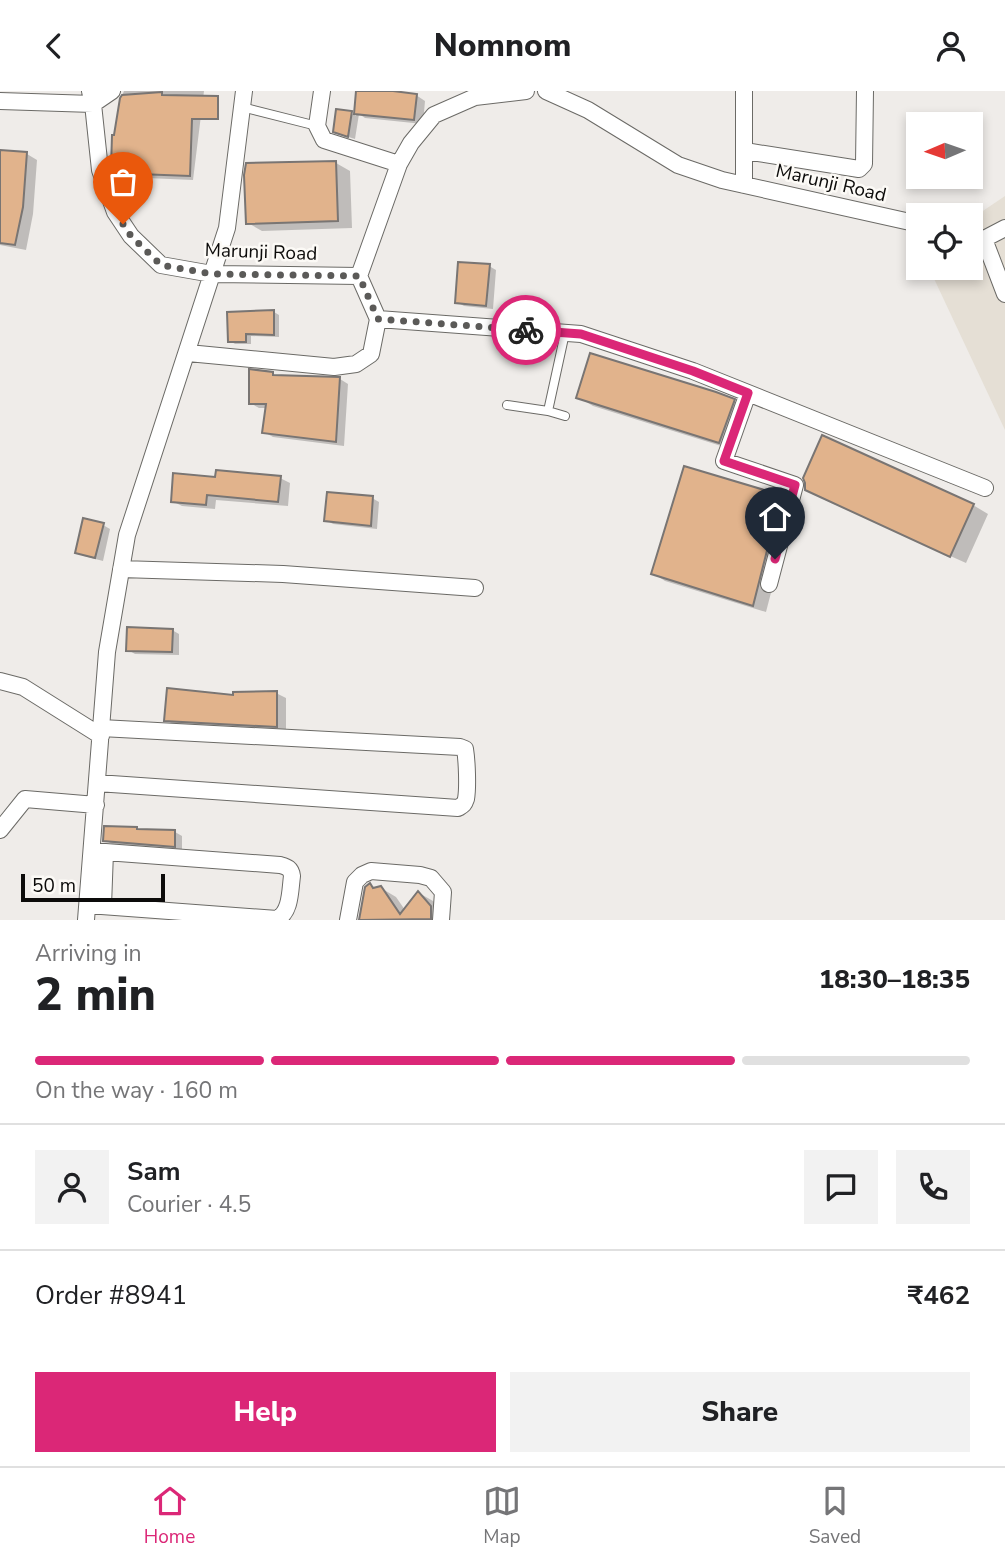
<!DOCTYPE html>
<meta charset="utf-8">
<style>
body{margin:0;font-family:"Nunito Sans",sans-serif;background:#f2f2f2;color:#202124;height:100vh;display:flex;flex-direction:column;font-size:26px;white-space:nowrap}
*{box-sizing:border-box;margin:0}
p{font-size:23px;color:#757577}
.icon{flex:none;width:38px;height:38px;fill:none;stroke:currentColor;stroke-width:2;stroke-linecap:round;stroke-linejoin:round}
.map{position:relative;height:829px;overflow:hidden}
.side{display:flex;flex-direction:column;background:#fff;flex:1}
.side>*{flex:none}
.needle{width:46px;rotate:268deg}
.fabs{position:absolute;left:906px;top:21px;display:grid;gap:14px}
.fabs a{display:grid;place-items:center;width:77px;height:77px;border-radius:0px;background:#fff;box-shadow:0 4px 10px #0003;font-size:35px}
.scale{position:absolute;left:21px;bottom:18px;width:144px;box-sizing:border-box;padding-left:7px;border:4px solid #0c0b0a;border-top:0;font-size:19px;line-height:24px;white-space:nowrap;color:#0c0b0a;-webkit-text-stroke:5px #fcfaf6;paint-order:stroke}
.pin{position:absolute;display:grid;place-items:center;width:60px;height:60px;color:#fff;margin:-72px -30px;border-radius:50% 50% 50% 0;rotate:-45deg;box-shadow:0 0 7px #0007}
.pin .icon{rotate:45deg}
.courier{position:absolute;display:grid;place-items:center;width:70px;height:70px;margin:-35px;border:5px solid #db2777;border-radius:50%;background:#fff;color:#222;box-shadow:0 2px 9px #0007}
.summary em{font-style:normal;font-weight:800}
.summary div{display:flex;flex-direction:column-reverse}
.summary{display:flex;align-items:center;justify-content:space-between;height:119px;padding:0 35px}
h1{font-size:46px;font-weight:800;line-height:52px}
.bar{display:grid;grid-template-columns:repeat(4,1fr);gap:10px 7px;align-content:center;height:84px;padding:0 35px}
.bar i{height:9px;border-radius:5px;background:#e0e0e0}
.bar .current{background:#db2777}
.bar p{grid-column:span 4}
.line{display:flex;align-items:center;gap:18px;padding:0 35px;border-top:2px solid #e0e0e0}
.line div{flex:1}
.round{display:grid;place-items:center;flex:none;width:74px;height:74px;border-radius:0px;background:#f2f2f2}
.primary-button{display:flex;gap:14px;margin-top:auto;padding:14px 35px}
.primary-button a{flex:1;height:80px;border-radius:0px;background:#db2777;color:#fff;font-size:28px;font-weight:800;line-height:80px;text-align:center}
.primary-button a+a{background:#f2f2f2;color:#202124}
header{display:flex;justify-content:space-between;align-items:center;height:91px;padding:0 35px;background:#fff;font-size:32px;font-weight:800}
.menu{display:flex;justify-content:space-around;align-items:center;height:98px;border-top:2px solid #e0e0e0;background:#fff;font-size:19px;color:#757577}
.menu a{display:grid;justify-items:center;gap:4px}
.menu .current{color:#db2777}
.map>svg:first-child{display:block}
</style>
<header><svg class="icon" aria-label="back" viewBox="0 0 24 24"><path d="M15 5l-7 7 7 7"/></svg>Nomnom<svg class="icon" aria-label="person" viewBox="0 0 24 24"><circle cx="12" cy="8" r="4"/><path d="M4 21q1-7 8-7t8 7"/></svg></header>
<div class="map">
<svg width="1005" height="829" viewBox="0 0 1005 829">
<rect width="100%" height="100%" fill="#efece9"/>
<path fill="#e5dfd5" d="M1005,105V339L929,177H971V128Z"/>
<path fill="#0003" d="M124,0H204L193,89L123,86L114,80L115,45L121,7Z
M358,0H384L416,4L425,10L423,33L365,27L359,23L355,48L342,44L334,40L351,22L356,25Z
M0,61L27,63L37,69L33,123L26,159L0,154Z
M336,72L350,80L352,137L262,140L248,132Z
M489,175L496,179L493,218L464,215L457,211Z
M274,221L279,224V246L251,245V253H235L230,250Z
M272,282L278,286L340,288L348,293L344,355L273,346L264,341L267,317H259L250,312Z
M578,306L734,310L749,318L734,359L593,315Z
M685,377L781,406L794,413L766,521L665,490L653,482Z
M280,387L290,392L288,415L216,409L215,418L182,415L172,410L217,388Z
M806,398L973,414L988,423L966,472L821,407Z
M372,407L379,411L377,438L333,433L326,429Z
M103,434L110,438L103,470L84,465L77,461Z
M172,539L179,543V564L135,563L128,559Z
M276,602L286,607V640L175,634L166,629L235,606Z
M137,737L141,740L175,741L182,745V759L112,753L105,749Z
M370,794L377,798L381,797L396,806L405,819L419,802L433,810L446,825L445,829H360L366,797Z"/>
<path fill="#e1b38c" stroke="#797573" stroke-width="2" d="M356,0H393L417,3L414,29L354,23Z
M162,1V4L218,5V28H192L190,85L112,82L111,77L112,44H114L120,7L122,4Z
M336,18L352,20L348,46L333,41Z
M0,59L27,61L23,116L15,154L0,152Z
M336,70L338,130L246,133L244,84L246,72Z
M458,171L490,173L486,215L455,212Z
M274,219V244L246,243V251H228L227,221Z
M590,262L716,301L735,308L719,352L576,307Z
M249,278L273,281V284L340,286L336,351L262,342L266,313H249Z
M822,344L974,413L950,466L805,399V392L803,387Z
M684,375L781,404L753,515L651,483Z
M216,379L281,385L278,411L207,404L206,414L171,411L173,382L215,386Z
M327,401L373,405L371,435L324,430Z
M83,427L104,432L95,467L75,462Z
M127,536L173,538L172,561L126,560Z
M167,597L233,604V601L277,600V636L164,630Z
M104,735L137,736V738L175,739V756L103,750Z
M370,792L373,797L381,795L400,823L418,800L431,815V828L359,829L365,796Z"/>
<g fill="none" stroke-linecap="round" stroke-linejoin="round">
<g stroke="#6b6a66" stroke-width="10">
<path id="service" d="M242,16L317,35
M507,314L548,320L565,325
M548,320L565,242"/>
</g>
<g stroke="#6b6a66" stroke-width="18">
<path id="minor" d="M90,0L93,13L112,0
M322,0L317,35L324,49L399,73
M546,0L588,19L678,74L722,89L919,133
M0,10L93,13L100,79L115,121L131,145L161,174L212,183L359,185L399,73L411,52L434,24L475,6L526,0
M745,60L859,78L864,73L865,0
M744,94V0
M971,145L984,148L1005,137
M984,148L1005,203
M359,185L378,228L581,243L693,280L985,397
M188,262L334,276L356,273L371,263L378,228
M748,302L724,370L795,394L769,493
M121,478L283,483L475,497
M0,590L23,596L101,645
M97,692L458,717C463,714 464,714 466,708C468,697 467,670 465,658L460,656L101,637
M0,739L25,708L96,714
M88,814L277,828C291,821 290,799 292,785C291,777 287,776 280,774L92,760
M103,815L105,761
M86,829L107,561L127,444L227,137L244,0
M348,829L355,791L362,784L371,780L420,784L431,787L443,801L441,829"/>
</g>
<use href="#service" stroke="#fff" stroke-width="8"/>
<use href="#minor" stroke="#fff" stroke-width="16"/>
</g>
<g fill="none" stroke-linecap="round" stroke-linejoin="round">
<path stroke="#5b5a58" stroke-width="7" stroke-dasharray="0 12.6" d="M123,133L131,145L161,174L212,183L359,185L378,228L526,239"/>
<path stroke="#db2777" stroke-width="9" d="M526,239L581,243L693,280L748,302L724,370L795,394L775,468"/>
</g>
<g text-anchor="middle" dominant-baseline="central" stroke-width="5" stroke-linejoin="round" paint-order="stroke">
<g font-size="19" fill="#0c0b0a" stroke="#fcfaf6">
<text transform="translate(831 92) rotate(13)">Marunji Road</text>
<text transform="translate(261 161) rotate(2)">Marunji Road</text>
</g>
</g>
</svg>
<div class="fabs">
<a><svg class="needle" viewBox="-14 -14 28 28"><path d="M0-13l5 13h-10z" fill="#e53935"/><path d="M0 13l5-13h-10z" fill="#757577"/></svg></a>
<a><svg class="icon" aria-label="locate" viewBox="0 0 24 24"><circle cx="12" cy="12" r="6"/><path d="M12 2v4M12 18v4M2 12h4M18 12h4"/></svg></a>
</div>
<div class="scale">50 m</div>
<div class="pin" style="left:123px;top:133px;background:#ea580c"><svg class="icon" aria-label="bag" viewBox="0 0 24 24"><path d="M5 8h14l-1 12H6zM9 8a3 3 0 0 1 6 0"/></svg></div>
<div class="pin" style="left:775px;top:468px;background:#1f2937"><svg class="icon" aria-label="home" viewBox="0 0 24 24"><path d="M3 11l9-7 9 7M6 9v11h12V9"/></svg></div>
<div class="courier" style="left:526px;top:239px"><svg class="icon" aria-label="bike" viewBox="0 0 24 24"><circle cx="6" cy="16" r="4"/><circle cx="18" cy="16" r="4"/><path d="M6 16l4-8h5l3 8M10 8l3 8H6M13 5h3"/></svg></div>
</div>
<section class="side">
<div class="summary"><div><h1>2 min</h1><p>Arriving in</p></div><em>18:30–18:35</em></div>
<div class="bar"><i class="current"></i><i class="current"></i><i class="current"></i><i></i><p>On the way · 160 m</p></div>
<div class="line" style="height:126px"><a class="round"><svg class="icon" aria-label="person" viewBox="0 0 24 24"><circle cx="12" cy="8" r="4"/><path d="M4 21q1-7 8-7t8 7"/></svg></a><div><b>Sam</b><p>Courier · 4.5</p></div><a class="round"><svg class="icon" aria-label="chat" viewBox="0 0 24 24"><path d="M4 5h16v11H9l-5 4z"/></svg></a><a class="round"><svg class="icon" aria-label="phone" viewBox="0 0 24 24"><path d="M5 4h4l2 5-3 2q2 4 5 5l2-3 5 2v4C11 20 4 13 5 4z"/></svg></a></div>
<div class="line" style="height:91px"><div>Order #8941</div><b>₹462</b></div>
<div class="primary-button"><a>Help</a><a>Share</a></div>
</section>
<nav class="menu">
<a class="current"><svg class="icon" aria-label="home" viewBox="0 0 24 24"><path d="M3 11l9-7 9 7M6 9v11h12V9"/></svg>Home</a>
<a><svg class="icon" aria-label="map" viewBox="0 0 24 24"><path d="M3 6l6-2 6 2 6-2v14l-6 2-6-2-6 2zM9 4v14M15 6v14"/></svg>Map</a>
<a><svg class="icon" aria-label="saved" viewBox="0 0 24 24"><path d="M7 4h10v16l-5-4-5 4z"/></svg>Saved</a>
</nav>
